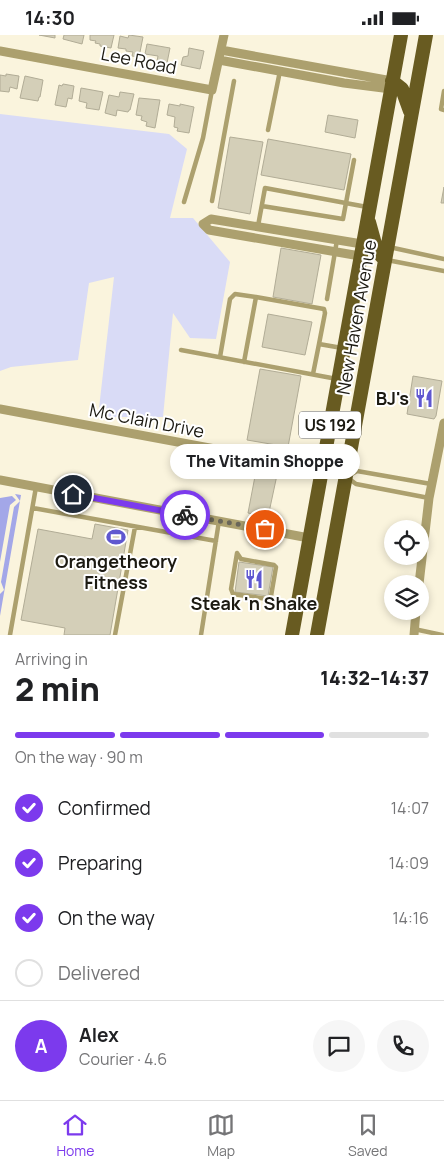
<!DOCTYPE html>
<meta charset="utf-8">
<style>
body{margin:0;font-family:Manrope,sans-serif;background:#f6f6f6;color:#202124;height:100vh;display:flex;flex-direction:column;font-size:19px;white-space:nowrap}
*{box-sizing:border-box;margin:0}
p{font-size:16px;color:#757577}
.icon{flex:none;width:28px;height:28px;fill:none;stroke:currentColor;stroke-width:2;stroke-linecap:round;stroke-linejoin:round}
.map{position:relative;height:600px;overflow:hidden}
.details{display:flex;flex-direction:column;background:#fff;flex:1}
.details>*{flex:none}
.controls{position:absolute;left:384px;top:485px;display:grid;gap:10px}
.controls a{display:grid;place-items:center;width:45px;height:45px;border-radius:50%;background:#fff;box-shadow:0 2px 8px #0003;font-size:25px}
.pin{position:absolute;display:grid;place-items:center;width:42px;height:42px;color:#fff;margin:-21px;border:2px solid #fff;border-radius:50%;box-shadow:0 1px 5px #0007}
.courier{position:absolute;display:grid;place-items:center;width:50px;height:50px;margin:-25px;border:4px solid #7c3aed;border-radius:50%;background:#fff;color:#222;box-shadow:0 1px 6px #0007}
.bubble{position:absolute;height:35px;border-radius:18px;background:#fff;box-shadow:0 2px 8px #0003;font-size:16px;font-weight:800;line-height:35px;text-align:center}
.head em{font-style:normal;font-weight:800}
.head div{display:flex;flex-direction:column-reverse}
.head{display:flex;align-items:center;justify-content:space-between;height:85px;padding:0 15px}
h1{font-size:32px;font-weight:800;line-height:38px}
.bar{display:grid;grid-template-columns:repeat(4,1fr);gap:8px 5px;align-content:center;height:60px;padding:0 15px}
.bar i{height:6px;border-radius:4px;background:#e0e0e0}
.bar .on{background:#7c3aed}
.bar p{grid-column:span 4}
.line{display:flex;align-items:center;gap:12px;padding:0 15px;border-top:1px solid #e0e0e0}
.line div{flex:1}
.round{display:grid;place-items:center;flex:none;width:52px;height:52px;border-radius:26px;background:#f6f6f6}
ol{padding:0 15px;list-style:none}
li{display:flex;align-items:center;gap:15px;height:55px}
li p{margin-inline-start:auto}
li .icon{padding:5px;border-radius:50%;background:#7c3aed;color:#fff;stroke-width:4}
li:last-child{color:#757577}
li i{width:28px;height:28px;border:2px solid #e0e0e0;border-radius:50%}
.status{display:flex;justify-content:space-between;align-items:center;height:35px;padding:0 25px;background:#fff;direction:ltr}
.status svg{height:14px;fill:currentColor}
.tabs{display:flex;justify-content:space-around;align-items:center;height:70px;border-top:1px solid #e0e0e0;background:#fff;font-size:14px;color:#757577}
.tabs a{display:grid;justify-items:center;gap:2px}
.tabs .on{color:#7c3aed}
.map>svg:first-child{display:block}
</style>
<div class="status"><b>14:30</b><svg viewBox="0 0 49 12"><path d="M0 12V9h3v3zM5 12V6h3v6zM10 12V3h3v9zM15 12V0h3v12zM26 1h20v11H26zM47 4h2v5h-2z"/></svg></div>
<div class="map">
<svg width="444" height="600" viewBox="0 0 444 600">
<rect width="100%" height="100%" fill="#faf4dd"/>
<path fill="#d9dbf6" d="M0,79L169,99L187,114L170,183H193L230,227L216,304L190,303L173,278L163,382H98L114,242L89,248L78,325L11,332L0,336Z"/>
<path fill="#a3a7e8" d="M15,459L21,460L0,581V559L4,555L1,547L14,472L20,466Z
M12,461L16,465L10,470L0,527V463Z"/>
<path fill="#d4cfb8" stroke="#b1ac96" d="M39,0H55V3Z
M64,0H84L82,9L63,4Z
M90,0H114L111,13L100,11V9L95,8L96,6L90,5Z
M129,0L143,2L139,22L132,21L133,17L126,16V14L118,13L120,1L128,3Z
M147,9L170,13L167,28L157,26L158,21L145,19Z
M189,13L204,16L200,34L181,30L183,22L188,21Z
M6,39L19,41L17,54L10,52L9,57L0,56V40L6,41Z
M25,41L43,45L40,62H39L38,66L20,63Z
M63,49L74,51L72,64L68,63L66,72L55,70L59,50L62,51Z
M81,53L103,57L99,75L86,73L87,68L79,66Z
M120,57L134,59L130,75H129L128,77L117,75L116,81L105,78L109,60L119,62Z
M139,63L160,65L155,93L146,91L147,87L141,85L142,81L136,80Z
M169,69L180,71V69L194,72L189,98L177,96L178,93L174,92L175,82L167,80Z
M328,80L358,85L355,103L325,97Z
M230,102L263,107L250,179L218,173Z
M268,104L351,119L344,155L261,140Z
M444,152V168H441Z
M281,213L321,220L312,269L273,262Z
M268,279L312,287L305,320L262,312Z
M260,334L301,341L288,412L247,405Z
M413,341L442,346L436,381L434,384L407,379Z
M256,436L277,440L268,482L248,478Z
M95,489L128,495L110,600H64L65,593L21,585L38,494L92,504Z
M239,527L273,532L268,561L235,557Z"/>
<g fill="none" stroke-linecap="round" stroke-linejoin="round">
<path stroke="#aca06e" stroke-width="4.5" d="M444,56L441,74L444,75
M268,95L280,36
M212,166L234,46
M184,167L203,103L212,55
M262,171L343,184L354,125
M258,191L265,153L367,172
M389,212L444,224
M387,225L444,236
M327,264L337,205
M181,315L337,344
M220,322L230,264L235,259L256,262
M244,327L256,262L324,274L325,278L319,309
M313,339L319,309L342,313
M350,440L357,436L431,449
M348,443L356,449L429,463
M33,473L216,506
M237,518L241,524L274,530L276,532L271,561L267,564L233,559L231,554Z
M414,594L442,600
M10,600L36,452
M115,600L135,492
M201,600L219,486"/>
<path stroke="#aca06e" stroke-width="9" d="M221,15L392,46
M0,16L212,55L224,0
M219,25L344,48L391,54
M360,221L209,195L203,189L211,184L362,209
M0,374L322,434L346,442
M0,445L309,503
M419,549L429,463L444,388
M414,600L416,576"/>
<path stroke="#685b21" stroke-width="14" d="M392,46L402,54L410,76
M369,187L377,216L385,225
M292,600L401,0
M317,600L426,0"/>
</g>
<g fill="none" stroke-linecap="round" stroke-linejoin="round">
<path stroke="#6a6659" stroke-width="5" stroke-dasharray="0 9" d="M185,480L265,494"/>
<path stroke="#7c3aed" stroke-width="6" d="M73,459L185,480"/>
</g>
<defs>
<g id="restaurant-bare" transform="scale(1.5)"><path d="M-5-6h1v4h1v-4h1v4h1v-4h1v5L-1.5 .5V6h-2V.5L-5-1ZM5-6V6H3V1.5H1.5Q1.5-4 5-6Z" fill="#5f57d0" stroke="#fff" stroke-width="2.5" paint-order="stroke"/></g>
<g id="stadium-bare" transform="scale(1.5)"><path d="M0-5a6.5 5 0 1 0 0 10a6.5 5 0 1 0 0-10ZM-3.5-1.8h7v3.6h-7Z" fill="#5f57d0" stroke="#fff" stroke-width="2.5" paint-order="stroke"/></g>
</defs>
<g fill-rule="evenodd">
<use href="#restaurant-bare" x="424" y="363"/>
<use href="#stadium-bare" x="116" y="502"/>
<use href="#restaurant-bare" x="254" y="544"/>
</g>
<g text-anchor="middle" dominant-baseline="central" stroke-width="4" stroke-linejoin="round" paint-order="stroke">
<rect fill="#fff" stroke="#605f59" stroke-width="1" x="299" y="376.5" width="62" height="27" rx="4"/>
<g font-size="16" font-weight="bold" fill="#1c1a12">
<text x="330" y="390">US 192</text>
</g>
<g font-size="18" fill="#1c1a12" stroke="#fff">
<text transform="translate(139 25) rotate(11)">Lee Road</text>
<text transform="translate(356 282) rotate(-80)">New Haven Avenue</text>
<text transform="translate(147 385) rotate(11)">Mc Clain Drive</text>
</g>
<g font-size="18" font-weight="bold" fill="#1c1a12" stroke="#fff">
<text x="409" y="363" text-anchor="end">BJ's</text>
<text x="116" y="526">Orangetheory<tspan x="116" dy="21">Fitness</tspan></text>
<text x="254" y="568">Steak 'n Shake</text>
</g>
</g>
</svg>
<div class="controls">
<a><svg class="icon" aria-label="locate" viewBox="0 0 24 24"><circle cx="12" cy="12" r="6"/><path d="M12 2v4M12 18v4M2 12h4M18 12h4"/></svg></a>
<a><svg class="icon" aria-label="layers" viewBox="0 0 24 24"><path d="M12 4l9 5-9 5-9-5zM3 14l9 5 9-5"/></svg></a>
</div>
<div class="pin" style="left:265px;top:494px;background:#ea580c"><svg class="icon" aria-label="bag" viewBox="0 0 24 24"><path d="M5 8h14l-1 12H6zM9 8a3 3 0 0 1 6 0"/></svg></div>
<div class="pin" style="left:73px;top:459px;background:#1f2937"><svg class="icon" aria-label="home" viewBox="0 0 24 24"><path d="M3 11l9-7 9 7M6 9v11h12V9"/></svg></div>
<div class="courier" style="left:185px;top:480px"><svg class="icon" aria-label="bike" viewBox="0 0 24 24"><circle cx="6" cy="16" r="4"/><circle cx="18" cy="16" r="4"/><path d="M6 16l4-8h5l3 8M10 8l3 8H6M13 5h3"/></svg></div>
<div class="bubble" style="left:170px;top:409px;width:190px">The Vitamin Shoppe</div>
</div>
<section class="details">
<div class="head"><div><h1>2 min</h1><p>Arriving in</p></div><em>14:32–14:37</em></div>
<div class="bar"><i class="on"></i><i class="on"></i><i class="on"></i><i></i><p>On the way · 90 m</p></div>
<ol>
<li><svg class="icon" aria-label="check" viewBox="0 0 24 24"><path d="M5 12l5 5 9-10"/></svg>Confirmed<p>14:07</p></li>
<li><svg class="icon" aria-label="check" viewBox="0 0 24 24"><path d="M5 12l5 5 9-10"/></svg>Preparing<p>14:09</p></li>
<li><svg class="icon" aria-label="check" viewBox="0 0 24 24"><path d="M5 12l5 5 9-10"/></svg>On the way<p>14:16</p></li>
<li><i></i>Delivered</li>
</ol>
<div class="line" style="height:90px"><b class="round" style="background:#7c3aed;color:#fff">A</b><div><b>Alex</b><p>Courier · 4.6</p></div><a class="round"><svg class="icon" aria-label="chat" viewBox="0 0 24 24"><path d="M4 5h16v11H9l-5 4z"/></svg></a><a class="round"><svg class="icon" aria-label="phone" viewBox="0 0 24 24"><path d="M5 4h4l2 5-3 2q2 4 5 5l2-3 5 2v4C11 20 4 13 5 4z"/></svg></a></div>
</section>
<nav class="tabs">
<a class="on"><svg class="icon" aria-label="home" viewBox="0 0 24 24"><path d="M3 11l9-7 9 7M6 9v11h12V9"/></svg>Home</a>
<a><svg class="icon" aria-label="map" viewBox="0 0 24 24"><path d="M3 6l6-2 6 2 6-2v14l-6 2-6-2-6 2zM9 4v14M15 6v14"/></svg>Map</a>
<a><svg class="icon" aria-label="saved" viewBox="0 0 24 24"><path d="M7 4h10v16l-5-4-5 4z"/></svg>Saved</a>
</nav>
